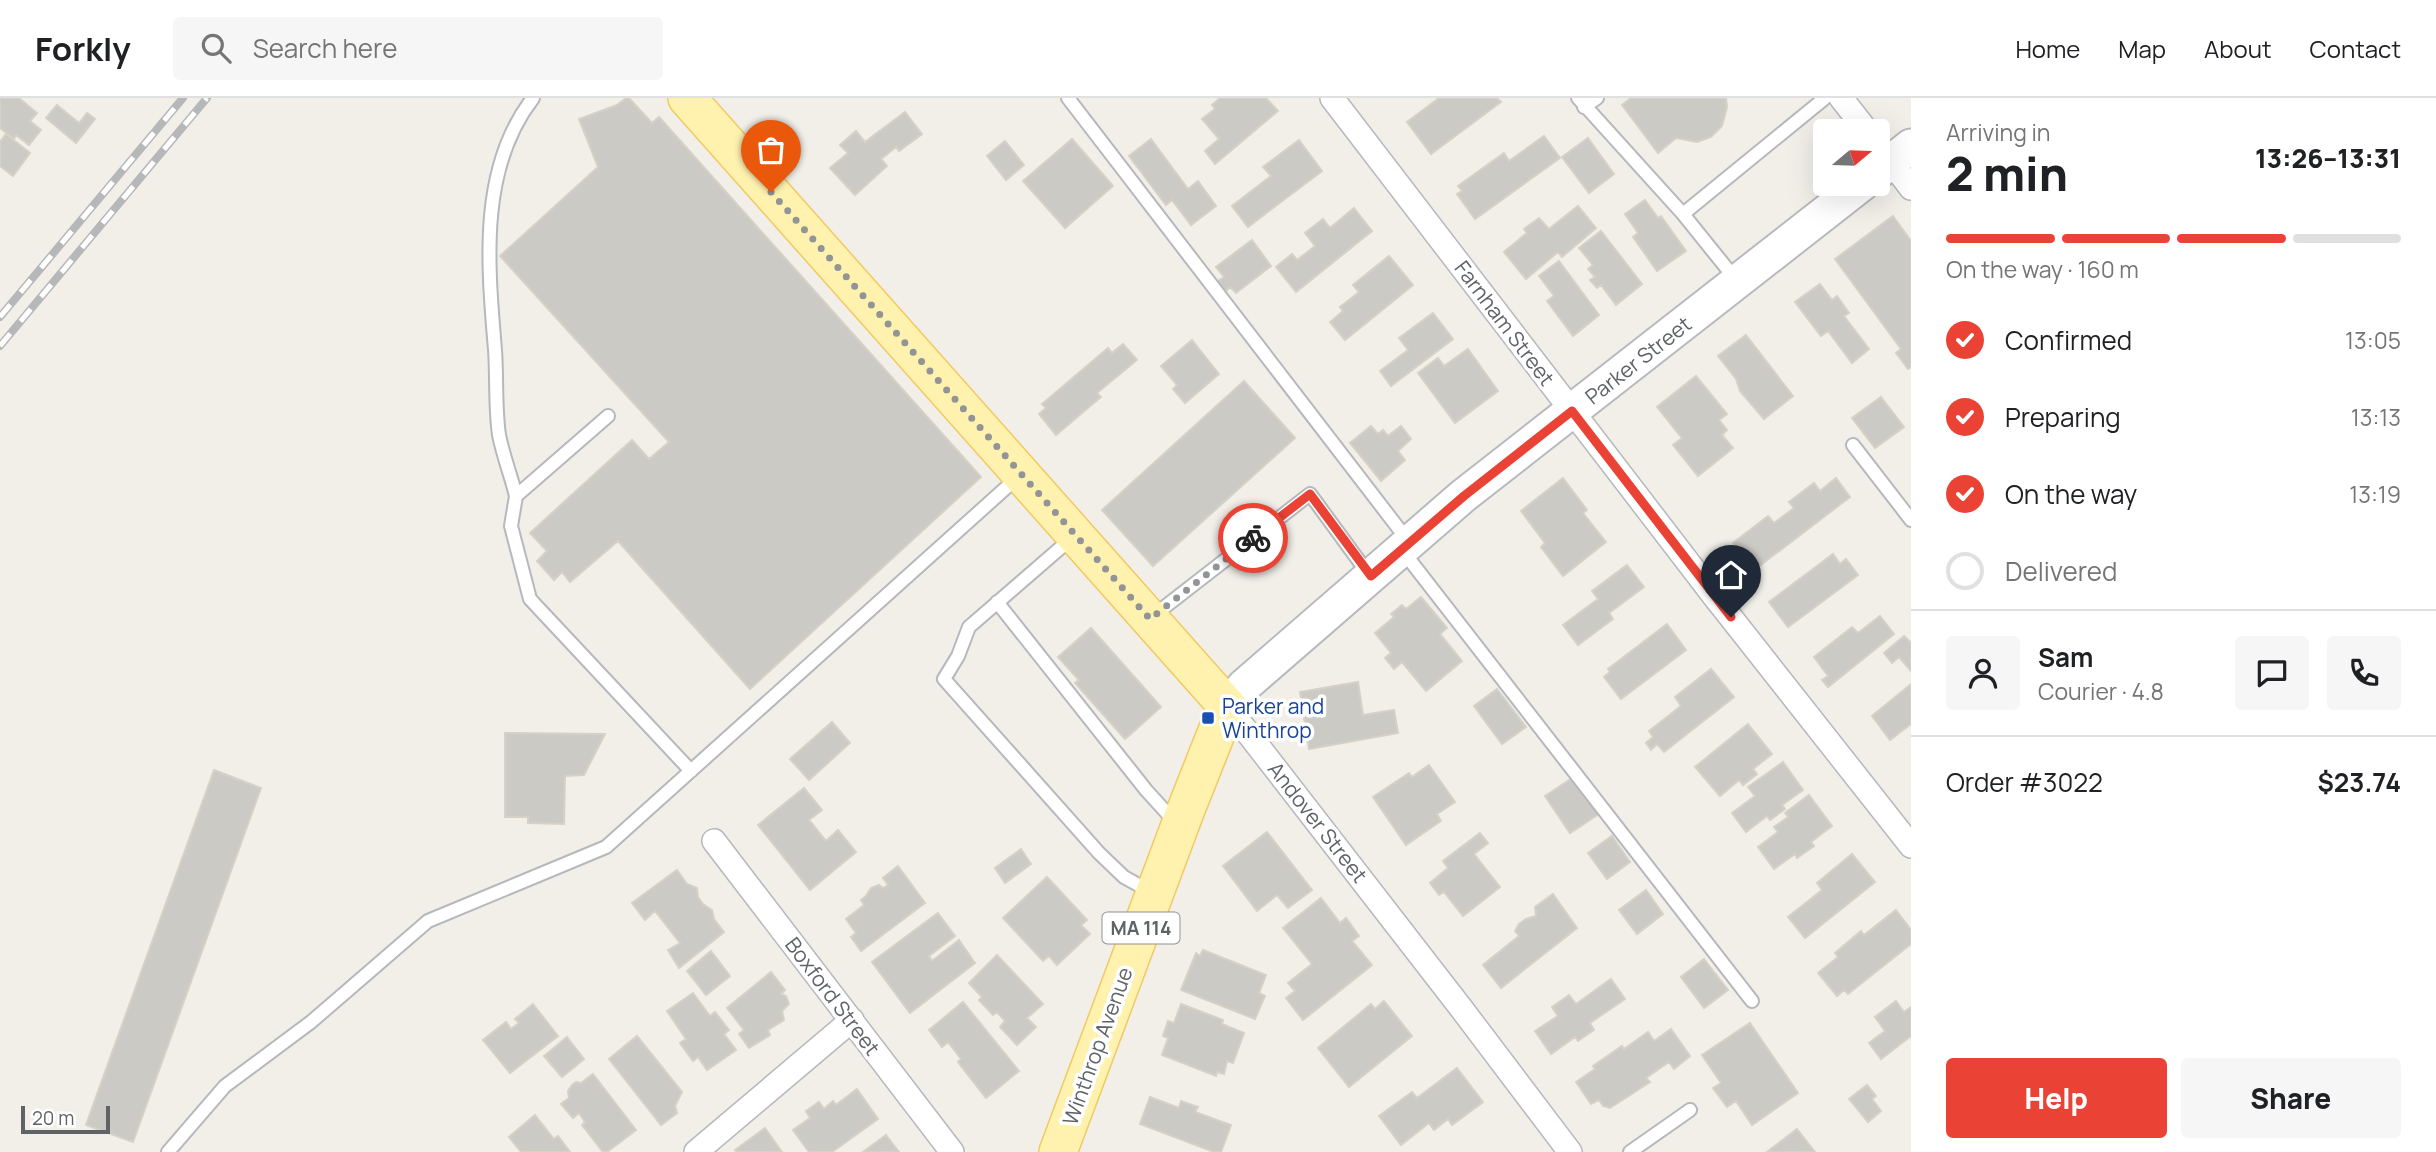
<!DOCTYPE html>
<meta charset="utf-8">
<style>
body{margin:0;font-family:Manrope,sans-serif;background:#f6f6f6;color:#202124;height:100vh;display:flex;flex-direction:column;font-size:26px;white-space:nowrap}
*{box-sizing:border-box;margin:0}
p{font-size:23px;color:#757577}
.icon{flex:none;width:38px;height:38px;fill:none;stroke:currentColor;stroke-width:2;stroke-linecap:round;stroke-linejoin:round}
.map{position:relative;flex:1;overflow:hidden}
.panel{display:flex;flex-direction:column;background:#fff;width:525px}
.panel>*{flex:none}
.needle{width:46px;rotate:71deg}
.fabs{position:absolute;left:1813px;top:21px;display:grid;gap:14px}
.fabs a{display:grid;place-items:center;width:77px;height:77px;border-radius:7px;background:#fff;box-shadow:0 7px 28px #0002;font-size:35px}
.scale{position:absolute;left:21px;bottom:18px;width:89px;box-sizing:border-box;padding-left:7px;border:4px solid #5f6368;border-top:0;font-size:19px;line-height:24px;white-space:nowrap;color:#5f6368;-webkit-text-stroke:5px #fff;paint-order:stroke}
.pin{position:absolute;display:grid;place-items:center;width:60px;height:60px;color:#fff;margin:-72px -30px;border-radius:50% 50% 50% 0;rotate:-45deg;box-shadow:0 0 7px #0007}
.pin .icon{rotate:45deg}
.courier{position:absolute;display:grid;place-items:center;width:70px;height:70px;margin:-35px;border:5px solid #ea4335;border-radius:50%;background:#fff;color:#222;box-shadow:0 2px 9px #0007}
.summary em{font-style:normal;font-weight:800}
.summary div{display:flex;flex-direction:column-reverse}
.summary{display:flex;align-items:center;justify-content:space-between;height:119px;padding:0 35px}
h1{font-size:46px;font-weight:800;line-height:52px}
.bar{display:grid;grid-template-columns:repeat(4,1fr);gap:10px 7px;align-content:center;height:84px;padding:0 35px}
.bar i{height:9px;border-radius:5px;background:#e0e0e0}
.bar .on{background:#ea4335}
.bar p{grid-column:span 4}
.line{display:flex;align-items:center;gap:18px;padding:0 35px;border-top:2px solid #e0e0e0}
.line div{flex:1}
.round{display:grid;place-items:center;flex:none;width:74px;height:74px;border-radius:7px;background:#f6f6f6}
ol{padding:0 35px;list-style:none}
li{display:flex;align-items:center;gap:21px;height:77px}
li p{margin-inline-start:auto}
li .icon{padding:7px;border-radius:50%;background:#ea4335;color:#fff;stroke-width:4}
li:last-child{color:#757577}
li i{width:38px;height:38px;border:4px solid #e0e0e0;border-radius:50%}
.primary-button{display:flex;gap:14px;margin-top:auto;padding:14px 35px}
.primary-button a{flex:1;height:80px;border-radius:7px;background:#ea4335;color:#fff;font-size:28px;font-weight:800;line-height:80px;text-align:center}
.primary-button a+a{background:#f6f6f6;color:#202124}
header{display:flex;align-items:center;gap:42px;box-sizing:border-box;height:98px;padding:0 35px;background:#fff;border-bottom:2px solid #e0e0e0}
header strong{font-size:33px}
nav{display:flex;gap:38px;margin-inline-start:auto;font-size:24px}
.search{width:490px;height:63px;background:#f6f6f6;display:flex;align-items:center;gap:18px;box-sizing:border-box;padding:0 24px;border-radius:7px;color:#757577;font-size:26px}
main{display:flex;flex:1;min-height:0}
.map>svg:first-child{display:block}
</style>
<header>
<strong>Forkly</strong>
<div class="search"><svg class="icon" aria-label="search" viewBox="0 0 24 24"><circle cx="10" cy="10" r="6"/><path d="M15 15l6 6"/></svg>Search here</div>
<nav><a>Home</a><a>Map</a><a>About</a><a>Contact</a></nav>
</header>
<main>
<div class="map">
<svg width="1911" height="1054" viewBox="0 0 1911 1054">
<rect width="100%" height="100%" fill="#f1efe8"/>
<path fill="#cccac5" stroke="#d6d1c6" stroke-width="2" d="M0,0H19L37,15L30,23L41,32L29,47L16,37L14,41L0,30Z
M626,0H629L652,25L659,19L981,379L750,591L618,443L570,484L562,474L554,482L537,463L547,453L530,435L632,342L649,361L669,344L500,158L598,69L579,21L617,7Z
M1220,0H1266L1278,13L1215,66L1205,53L1219,41L1202,21L1215,11L1212,7Z
M1439,0H1497L1501,4L1431,56L1407,24Z
M1631,0H1726L1727,9L1722,28L1711,39L1697,44L1676,40L1658,55L1622,7Z
M57,7L79,25L87,15L95,21L76,45L46,20Z
M905,14L922,36L899,53L896,49L881,61L887,68L855,97L830,70L848,55L840,47L856,33L865,44Z
M6,36L30,55L13,78L0,68V44Z
M1544,38L1560,60L1475,121L1457,96L1462,93L1458,88L1504,55L1509,63Z
M1588,40L1614,76L1589,95L1562,59Z
M1072,41L1113,88L1065,130L1023,83Z
M1151,41L1188,91L1198,83L1216,108L1191,127L1172,102L1166,107L1129,58Z
M1299,42L1322,73L1248,129L1232,108L1271,78L1263,69Z
M1005,43L1024,67L1006,82L987,58Z
M1645,102L1658,120L1661,118L1686,153L1657,173L1633,139L1638,135L1625,116Z
M1578,108L1596,130L1562,159L1558,154L1526,181L1504,154L1527,135L1524,131L1539,120L1549,131Z
M1354,110L1372,133L1296,194L1276,169L1292,156L1297,162L1315,148L1305,135L1323,121L1330,130Z
M1893,118L1911,143V269L1908,271L1896,255L1901,251L1835,161Z
M1601,133L1642,186L1616,207L1601,187L1597,190L1590,182L1595,179L1588,171L1593,167L1579,150Z
M1252,142L1271,168L1236,195L1230,189L1226,193L1218,183L1224,179L1216,169Z
M1389,158L1413,187L1345,242L1330,224L1343,213L1340,209L1359,194L1353,187Z
M1559,163L1599,217L1573,238L1547,203L1554,198L1539,178Z
M1820,186L1832,202L1837,198L1849,215L1844,218L1869,251L1852,265L1828,233L1821,238L1795,204Z
M1433,215L1453,241L1391,288L1380,273L1408,252L1399,240Z
M1746,237L1793,298L1764,321L1740,293L1736,281L1718,258Z
M1192,242L1219,276L1185,305L1173,291L1177,287L1161,268Z
M1123,246L1137,262L1097,295L1101,299L1056,337L1039,316L1046,310L1042,306L1108,250L1112,255Z
M1468,251L1498,293L1455,325L1418,275L1438,260L1444,268Z
M1696,278L1727,316L1719,322L1727,332L1722,337L1733,350L1698,378L1673,347L1682,340L1657,309Z
M1244,283L1295,340L1153,468L1102,412Z
M1881,299L1904,329L1875,350L1852,320Z
M1371,328L1378,336L1383,332L1388,338L1401,328L1411,341L1398,353L1405,362L1381,383L1350,345Z
M1563,380L1587,412L1583,415L1606,444L1563,478L1541,449L1545,445L1521,413Z
M1836,380L1850,399L1749,476L1732,453L1737,450L1733,445L1768,418L1774,425L1794,410L1789,404L1814,385L1820,393Z
M1833,456L1840,466L1846,461L1858,477L1788,529L1769,504Z
M1627,467L1644,489L1609,515L1613,521L1578,547L1563,527L1598,501L1592,493Z
M1421,499L1447,530L1440,536L1462,563L1426,593L1402,564L1394,571L1385,560L1391,555L1375,535L1394,519L1391,516L1402,507L1406,511Z
M1880,518L1894,536L1828,589L1822,582L1828,578L1814,559L1852,529L1858,535Z
M1667,526L1686,552L1621,601L1604,579L1610,574L1608,571Z
M1091,530L1161,609L1125,641L1075,585L1079,582L1058,559Z
M1904,538L1911,545V573L1899,559L1892,565L1884,555Z
M1711,571L1734,599L1664,654L1657,646L1651,652L1646,645L1653,639L1649,633L1681,608L1675,599Z
M1358,584L1363,617L1394,612L1398,635L1309,651L1300,594Z
M1911,586V626L1890,642L1872,618Z
M1497,591L1526,629L1502,646L1474,608Z
M832,624L850,645L809,682L790,661Z
M1748,626L1772,656L1753,671L1757,676L1743,687L1739,682L1720,698L1695,669Z
M505,635L605,636L584,677L565,678L564,726L528,725V719H505Z
M1783,664L1803,692L1782,707L1785,711L1770,722L1767,718L1746,734L1732,715L1755,698L1748,689Z
M1429,667L1455,704L1437,716L1441,723L1406,747L1373,699L1409,675L1412,679Z
M214,672L261,690L133,1044L86,1027Z
M1574,679L1599,716L1570,735L1545,698Z
M804,690L822,712L809,722L826,743L838,732L856,754L810,792L758,727Z
M1809,697L1832,728L1811,744L1814,748L1797,760L1795,756L1774,771L1758,749L1778,734L1774,729L1788,719L1785,715Z
M1267,734L1312,792L1288,810L1277,797L1257,813L1223,768Z
M1480,735L1488,745L1474,756L1500,789L1463,818L1444,794L1439,797L1430,785L1448,770L1443,763Z
M1612,738L1630,764L1607,781L1588,755Z
M1021,751L1031,766L1005,785L995,770Z
M1852,756L1875,784L1805,840L1788,819L1822,792L1817,785Z
M898,768L925,805L861,853L851,839L856,835L846,821L864,807L861,802L866,798L871,790L879,787L883,790L888,787L883,780Z
M677,772L687,786L697,790L698,799L703,806L712,812L714,821L724,834L679,870L668,852L680,845L655,813L645,822L632,805Z
M1047,779L1087,822L1081,827L1090,836L1057,867L1049,858L1043,863L1003,820Z
M1646,792L1663,816L1637,836L1619,812Z
M1553,796L1577,830L1501,890L1483,867L1519,838L1515,833L1519,826L1526,821L1536,818L1535,809Z
M1321,800L1340,825L1346,820L1359,838L1352,843L1372,867L1303,922L1286,900L1295,893L1288,885L1312,866L1283,830Z
M1896,812L1911,832V846L1848,896L1844,892L1837,898L1818,875L1838,859L1835,855L1861,833L1864,837Z
M938,815L955,838L929,858L932,863L959,842L975,865L910,915L872,864Z
M1203,852L1266,877L1259,895L1265,898L1255,921L1181,892L1196,855L1200,858Z
M711,853L730,878L706,897L687,873Z
M997,857L1043,906L1027,920L1036,929L1017,947L1000,929L1005,923L997,914L993,917L979,902L982,899L969,885Z
M1704,861L1728,892L1704,910L1681,879Z
M771,874L785,892L781,896L786,898L789,906L782,913L784,922L768,932L770,937L749,950L739,936L744,932L727,910Z
M1611,881L1625,901L1590,925L1594,932L1578,943L1575,939L1551,956L1535,933L1558,918L1552,909L1569,897L1576,906Z
M693,895L710,918L715,914L729,932L724,936L736,952L707,972L698,959L693,963L680,945L686,941L667,913Z
M1384,903L1412,938L1349,989L1318,950L1371,906L1375,911Z
M1896,903L1904,914L1911,909V938L1881,961L1869,945L1885,933L1875,919Z
M963,904L1019,973L986,1000L958,964L961,961L948,944L942,949L929,932Z
M533,906L558,938L510,975L483,942L506,924L511,931L519,925L515,921Z
M1181,906L1223,922L1222,926L1244,935L1233,965L1227,963L1224,976L1217,974L1216,978L1162,957L1168,940L1163,938L1168,923L1174,925Z
M1750,925L1798,995L1752,1027L1736,1003L1727,1009L1713,990L1721,985L1702,957Z
M1671,931L1690,958L1674,971L1669,964L1646,980L1650,984L1610,1010L1603,1008L1599,1002L1591,1006L1576,984L1595,971L1593,968L1622,948L1624,951L1648,934L1654,943Z
M637,938L682,994L675,1008L677,1015L661,1027L609,961Z
M567,939L584,961L562,979L544,958Z
M1457,970L1483,1004L1452,1027L1448,1021L1434,1032L1429,1025L1401,1047L1379,1018L1412,994L1417,1000Z
M593,976L636,1032L607,1054H603L582,1027L585,1024L579,1015L573,1020L561,1006L569,1000L568,993L572,987L576,984L581,985Z
M1867,987L1876,998L1872,1001L1881,1013L1868,1024L1849,1001Z
M857,991L878,1021L832,1054H809L793,1032L810,1020L806,1013L819,1004L824,1011L833,1003L836,1007Z
M1150,999L1179,1010L1181,1003L1198,1009L1195,1014L1231,1027L1221,1054H1214L1140,1026Z
M535,1017L554,1041L558,1038L570,1054H521L509,1039Z
M765,1030L782,1054H737L735,1052Z
M1797,1031L1815,1054H1767Z
M886,1037L899,1054H863Z"/>
<g fill="none" stroke-linecap="round" stroke-linejoin="round">
<g stroke="#b5b8bc" stroke-width="16">
<path id="service" d="M1068,0L1409,444
M1578,0L1683,116
M1584,9L1597,0
M1737,183L1683,116L1825,0
M608,318L516,398L511,428L530,501L691,673
M1853,347L1911,422
M516,398C511,378 503,357 499,337C495,309 497,280 495,252C488,168 478,71 533,0
M1073,439L969,529L958,558L944,581L1099,755L1124,779L1153,795
M1402,452L1752,903
M997,504L1146,692L1175,724
M1153,518L1310,396L1370,478
M168,1054L225,988L311,924L428,823L606,749L1018,379
M1630,1054L1690,1012"/>
</g>
<g stroke="#b5b8bc" stroke-width="26">
<path id="minor" d="M1332,0L1714,498L1911,748
M1841,0L1867,33
M1878,47L1911,90
M1227,608L1461,910L1570,1054
M714,743L952,1054
M696,1054L852,922"/>
</g>
<g stroke="#b6babf" stroke-width="37">
<path id="secondary" d="M1878,74L1911,48
M1227,608L1244,588L1463,398L1862,86"/>
</g>
<g stroke="#f2c960" stroke-width="40">
<path id="primary" d="M687,0L1227,608L1185,714L1058,1054"/>
</g>
<use href="#service" stroke="#fff" stroke-width="12"/>
<use href="#minor" stroke="#fff" stroke-width="23"/>
<use href="#secondary" stroke="#fff" stroke-width="33"/>
<use href="#primary" stroke="#fff2af" stroke-width="37"/>
<g stroke="#b6b7b8" stroke-width="8">
<path id="rail" d="M0,219L183,0
M0,248L207,0"/>
</g>
<use href="#rail" stroke="#fff" stroke-width="5" stroke-dasharray="16" stroke-linecap="butt"/>
</g>
<g fill="none" stroke-linecap="round" stroke-linejoin="round">
<path stroke="#929495" stroke-width="7" stroke-dasharray="0 12.6" d="M771,94L1150,521L1253,440"/>
<path stroke="#ea4335" stroke-width="9" d="M1253,440L1310,396L1371,478L1464,398L1572,313L1731,519"/>
</g>
<rect fill="#1a4fb4" stroke="#fff" stroke-width="2.5" x="1201" y="613" width="14" height="14" rx="3.5"/>
<g text-anchor="middle" dominant-baseline="central" stroke-width="7" stroke-linejoin="round" paint-order="stroke">
<rect fill="#fff" stroke="#8f9295" stroke-width="2" x="1102.5" y="814.5" width="77" height="31" rx="5"/>
<g font-size="19" font-weight="bold" fill="#5f6368">
<text x="1141" y="830">MA 114</text>
</g>
<g font-size="21" fill="#5f6368" stroke="#fff">
<text transform="translate(1505 225) rotate(53)">Farnham Street</text>
<text transform="translate(1638 262) rotate(-38)">Parker Street</text>
<text transform="translate(1318 724) rotate(52)">Andover Street</text>
<text transform="translate(833 898) rotate(53)">Boxford Street</text>
<text transform="translate(1097 948) rotate(-70)">Winthrop Avenue</text>
</g>
<g font-size="21" fill="#164399" stroke="#fff" text-anchor="start">
<text x="1222" y="608">Parker and<tspan x="1222" dy="24">Winthrop</tspan></text>
</g>
</g>
</svg>
<div class="fabs">
<a><svg class="needle" viewBox="-14 -14 28 28"><path d="M0-13l5 13h-10z" fill="#e53935"/><path d="M0 13l5-13h-10z" fill="#757577"/></svg></a>
</div>
<div class="scale">20 m</div>
<div class="pin" style="left:771px;top:94px;background:#ea580c"><svg class="icon" aria-label="bag" viewBox="0 0 24 24"><path d="M5 8h14l-1 12H6zM9 8a3 3 0 0 1 6 0"/></svg></div>
<div class="pin" style="left:1731px;top:519px;background:#1f2937"><svg class="icon" aria-label="home" viewBox="0 0 24 24"><path d="M3 11l9-7 9 7M6 9v11h12V9"/></svg></div>
<div class="courier" style="left:1253px;top:440px"><svg class="icon" aria-label="bike" viewBox="0 0 24 24"><circle cx="6" cy="16" r="4"/><circle cx="18" cy="16" r="4"/><path d="M6 16l4-8h5l3 8M10 8l3 8H6M13 5h3"/></svg></div>
</div>
<section class="panel">
<div class="summary"><div><h1>2 min</h1><p>Arriving in</p></div><em>13:26–13:31</em></div>
<div class="bar"><i class="on"></i><i class="on"></i><i class="on"></i><i></i><p>On the way · 160 m</p></div>
<ol>
<li><svg class="icon" aria-label="check" viewBox="0 0 24 24"><path d="M5 12l5 5 9-10"/></svg>Confirmed<p>13:05</p></li>
<li><svg class="icon" aria-label="check" viewBox="0 0 24 24"><path d="M5 12l5 5 9-10"/></svg>Preparing<p>13:13</p></li>
<li><svg class="icon" aria-label="check" viewBox="0 0 24 24"><path d="M5 12l5 5 9-10"/></svg>On the way<p>13:19</p></li>
<li><i></i>Delivered</li>
</ol>
<div class="line" style="height:126px"><a class="round"><svg class="icon" aria-label="person" viewBox="0 0 24 24"><circle cx="12" cy="8" r="4"/><path d="M4 21q1-7 8-7t8 7"/></svg></a><div><b>Sam</b><p>Courier · 4.8</p></div><a class="round"><svg class="icon" aria-label="chat" viewBox="0 0 24 24"><path d="M4 5h16v11H9l-5 4z"/></svg></a><a class="round"><svg class="icon" aria-label="phone" viewBox="0 0 24 24"><path d="M5 4h4l2 5-3 2q2 4 5 5l2-3 5 2v4C11 20 4 13 5 4z"/></svg></a></div>
<div class="line" style="height:91px"><div>Order #3022</div><b>$23.74</b></div>
<div class="primary-button"><a>Help</a><a>Share</a></div>
</section>
</main>
